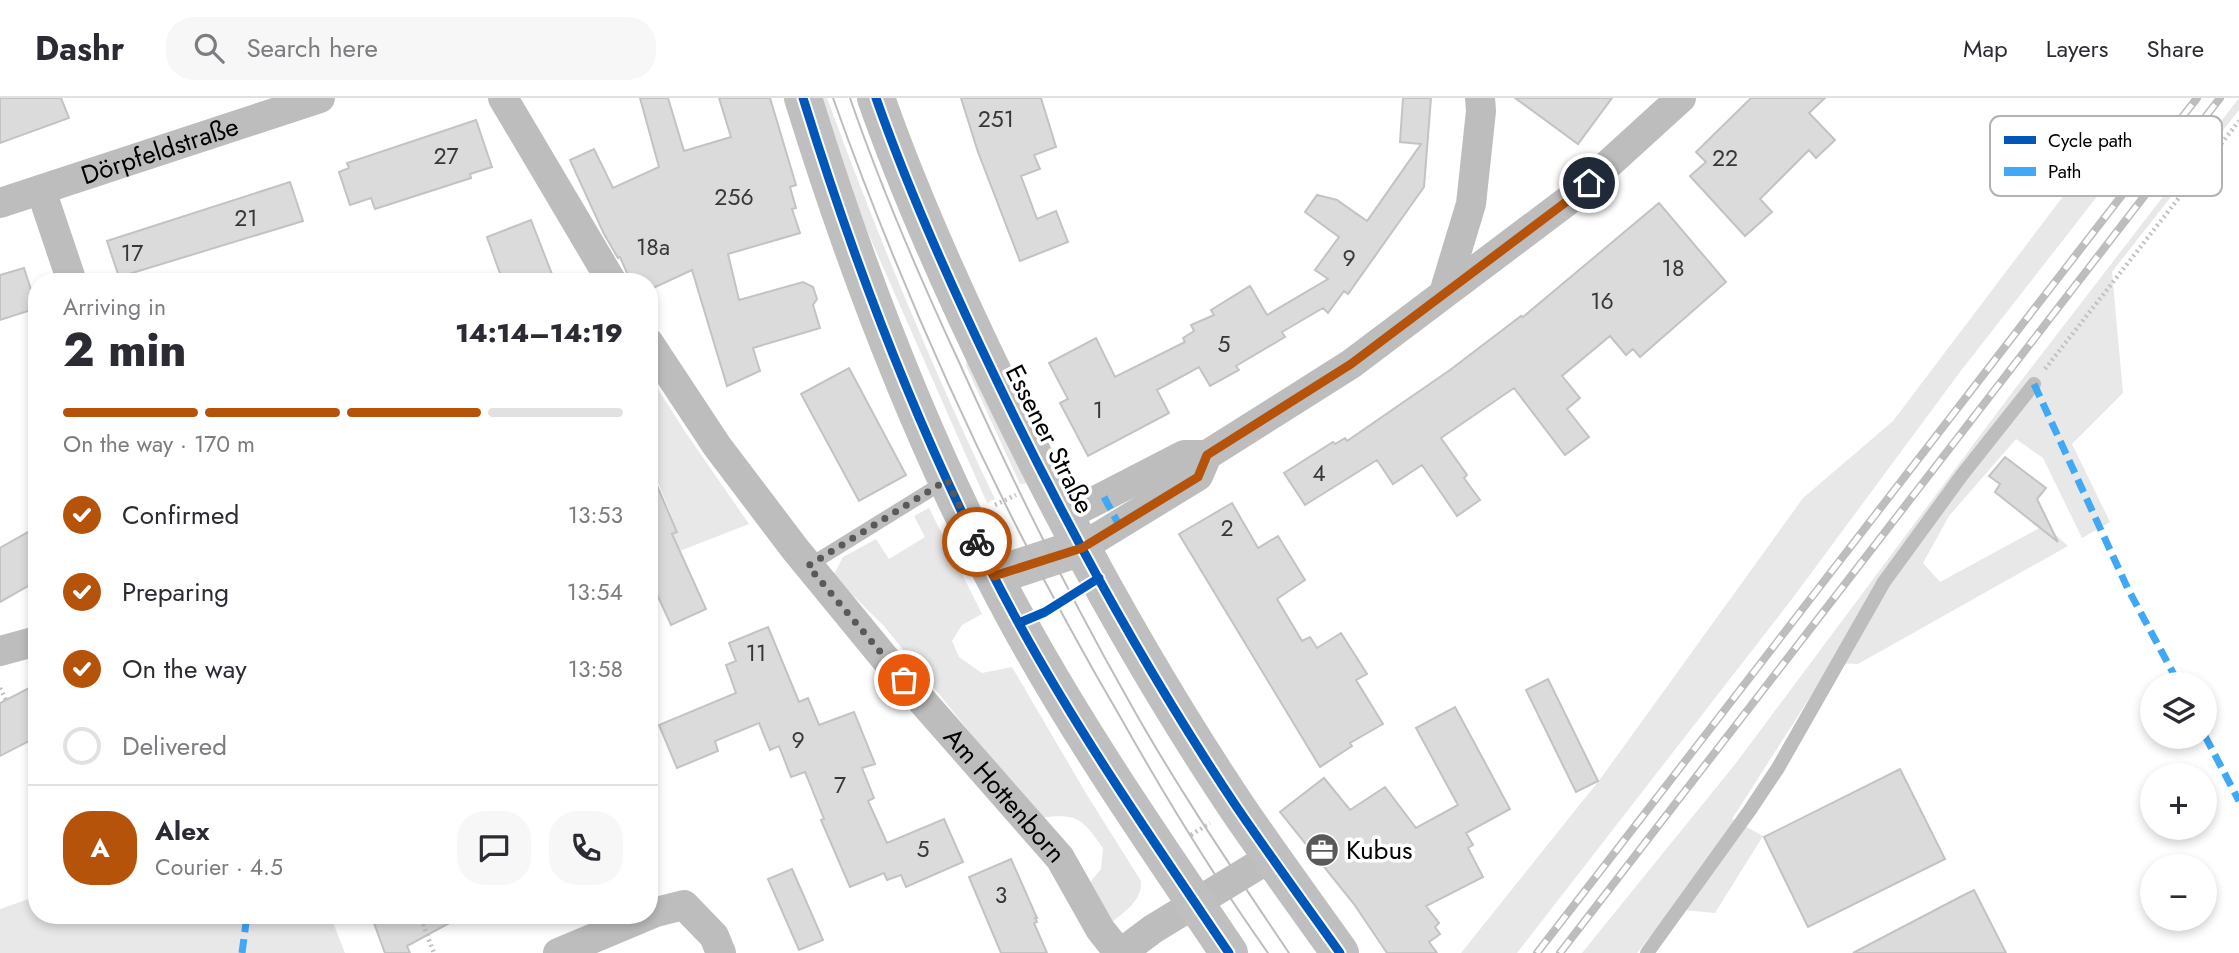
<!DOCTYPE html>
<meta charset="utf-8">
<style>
body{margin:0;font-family:Jost,sans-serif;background:#f7f7f7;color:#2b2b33;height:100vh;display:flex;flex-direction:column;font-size:26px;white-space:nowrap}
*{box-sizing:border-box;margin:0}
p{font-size:23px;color:#7c7c81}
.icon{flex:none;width:38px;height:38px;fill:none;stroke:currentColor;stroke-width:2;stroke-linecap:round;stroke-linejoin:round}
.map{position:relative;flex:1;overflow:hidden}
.drawer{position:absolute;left:28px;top:175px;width:630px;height:651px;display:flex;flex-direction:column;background:#fff;border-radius:28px;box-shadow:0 4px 10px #0003}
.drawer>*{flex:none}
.buttons{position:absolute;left:2140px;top:574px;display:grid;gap:14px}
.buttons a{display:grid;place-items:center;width:77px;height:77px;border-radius:50%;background:#fff;box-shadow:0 4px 10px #0003;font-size:35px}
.pin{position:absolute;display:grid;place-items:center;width:60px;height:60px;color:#fff;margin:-30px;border:4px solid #fff;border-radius:50%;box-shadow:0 2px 7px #0007}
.courier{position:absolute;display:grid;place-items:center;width:70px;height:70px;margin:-35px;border:5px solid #b45309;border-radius:50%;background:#fff;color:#222;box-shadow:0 2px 9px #0007}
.head em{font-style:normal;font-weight:800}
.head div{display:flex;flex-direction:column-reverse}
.head{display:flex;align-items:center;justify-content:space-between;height:119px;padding:0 35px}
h1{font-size:46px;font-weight:800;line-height:52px}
.bar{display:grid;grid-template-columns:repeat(4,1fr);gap:10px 7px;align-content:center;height:84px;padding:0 35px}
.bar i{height:9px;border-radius:5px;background:#e1e1e2}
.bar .selected{background:#b45309}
.bar p{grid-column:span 4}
.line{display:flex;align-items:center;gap:18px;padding:0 35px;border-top:2px solid #e1e1e2}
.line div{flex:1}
.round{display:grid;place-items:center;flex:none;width:74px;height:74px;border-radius:28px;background:#f7f7f7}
ol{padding:0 35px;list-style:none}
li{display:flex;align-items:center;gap:21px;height:77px}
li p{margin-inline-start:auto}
li .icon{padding:7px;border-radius:50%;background:#b45309;color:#fff;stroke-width:4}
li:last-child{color:#7c7c81}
li i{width:38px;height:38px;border:4px solid #e1e1e2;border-radius:50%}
header{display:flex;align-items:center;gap:42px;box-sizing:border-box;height:98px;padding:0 35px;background:#fff;border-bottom:2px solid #e1e1e2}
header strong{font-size:33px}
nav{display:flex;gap:38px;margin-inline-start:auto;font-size:24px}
.search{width:490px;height:63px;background:#f7f7f7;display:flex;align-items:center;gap:18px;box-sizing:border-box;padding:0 24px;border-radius:28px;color:#7c7c81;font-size:26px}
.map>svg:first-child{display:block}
</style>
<header>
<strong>Dashr</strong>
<div class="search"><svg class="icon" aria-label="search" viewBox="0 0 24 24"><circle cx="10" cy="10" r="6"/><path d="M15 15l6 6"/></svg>Search here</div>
<nav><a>Map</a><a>Layers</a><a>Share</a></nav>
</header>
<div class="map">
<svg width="2239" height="855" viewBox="0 0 2239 855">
<rect width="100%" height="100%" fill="#fff"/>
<path fill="#e8e8e8" d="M818,0H827C877,136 932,270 995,401L987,405L864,126Z
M2239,0V12L2112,174L2123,295L2072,346L2110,424L2082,440L2043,360L2016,341L1949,418L1923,465L1940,484L2045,427L2068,448L1858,566L1832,565L1732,721L1763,738L1715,815L1672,811L1637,855H1582L1736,665L2014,292Z
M2083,86L2099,96L1960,274L1792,501L1517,855H1461L1601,680L1803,400L1893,323L2064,97Z
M967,260L1029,385L1020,386L966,268Z
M649,277L686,335L749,426L649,465V446L678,434L649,362Z
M929,410L982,516L962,527L952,543L959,559L982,575L1012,569L1087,697L1141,783C1142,803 1125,813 1111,825L1087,788L1101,771L1103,750C1081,719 1077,715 1039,720L884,528L833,478L843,459L876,441L889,461L925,439L914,418Z
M37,798V817H330L345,855H0V811Z"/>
<path fill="#dbdbdb" stroke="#c3c3c3" stroke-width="2" d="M0,0H61L69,20L0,45Z
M640,0H668L684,53L731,39L719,0H770L796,87L790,89L796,110L792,111L800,135L728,156L739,202L803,184L813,189L817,201L813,207L820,230L753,250L760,273L727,288L692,172L649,192V184H631L620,159L618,160L604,136L570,62L594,51L613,90L659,69Z
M961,0H1041L1056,49L1034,57L1040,71L1021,78L1037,121L1056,113L1068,144L1020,163L978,54Z
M1403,0H1431L1424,89L1348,196L1344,193L1328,215L1323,210L1282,234L1285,239L1236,268L1239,272L1210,288L1199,269L1157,292L1169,315L1088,358L1060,305L1068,301L1049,265L1096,240L1115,279L1185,244L1183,240L1194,233L1191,227L1214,217L1211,212L1250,188L1267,217L1328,181L1315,172L1339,139L1305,114L1317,97L1337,102L1367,123L1421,46L1400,44Z
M1515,0H1612L1578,46Z
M1751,0H1825L1809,15L1835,42L1816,60L1809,52L1760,101L1772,114L1745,138L1690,78L1706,64L1696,54Z
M476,22L492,69L470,76L471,80L375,111L371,100L350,107L339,74L349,70L347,65Z
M290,84L303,123L119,179L107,143Z
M1659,105L1726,184L1640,259L1633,251L1626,257L1610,238L1562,278L1580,300L1567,311L1589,339L1565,357L1514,290L1441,340L1467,377L1464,380L1480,402L1457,418L1422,367L1393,386L1377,362L1305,407L1284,375L1333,344L1335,346L1345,340L1347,343L1450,272L1521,218L1523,219Z
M531,122L555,184H503L487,139Z
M24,170L37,210L0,222V177Z
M849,270L906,377L859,403L801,296Z
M2005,359L2046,390L2037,401L2058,444L1995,394L2000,386L1989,378Z
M649,369L677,434L672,436L706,511L671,527L649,479Z
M1232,405L1258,450L1278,438L1305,482L1277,501L1302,543L1310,539L1317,550L1341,535L1367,576L1356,582L1383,626L1350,645L1352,648L1320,669L1179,436Z
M37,429V483L0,504V450Z
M768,529L799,604L808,600L819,627L854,614L875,666L862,670L874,700L868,703L887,745L944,721L963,764L906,789L901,777L887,782L884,775L850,789L821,722L824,721L805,674L791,679L779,648L770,652L759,625L715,643L718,653L677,670L659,627L736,595L726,567L736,563L729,545Z
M1548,581L1598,683L1576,694L1526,592Z
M37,586V639L0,658V605Z
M1455,609L1510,711L1466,735L1473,747L1468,750L1483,779L1426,808L1439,825L1435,829L1440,836L1429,844L1437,855H1387L1354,806L1280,714L1324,680L1350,712L1385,689L1416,730L1458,707L1416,630Z
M1900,671L1945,761L1808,829L1764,739Z
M1011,761L1037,820H1035L1037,824L1034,825L1047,855H1001L969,779Z
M792,771L823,842L799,852L768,781Z
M1974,792L2006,855H1853L1962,798Z
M371,817H464L407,848L410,855H385Z"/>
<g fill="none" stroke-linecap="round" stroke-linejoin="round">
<path stroke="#c2c2c2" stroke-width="4.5" stroke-dasharray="2 3.5" stroke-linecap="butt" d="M2045,271L2239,23
M995,407L1016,397
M0,590L6,602
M1191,737L1210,725
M421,821L434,855"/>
<path stroke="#bdbdbd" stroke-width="14" d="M808,468L947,382
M1647,855L1750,712L1778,670L1884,484L1962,377L2034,286"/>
<g stroke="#bdbdbd" stroke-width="30">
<path d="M503,0L612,184"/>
<path d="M41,92L72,184"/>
<path id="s1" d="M0,105L320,0"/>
<path d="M1444,195L1471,106L1481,13L1480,0"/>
<path id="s2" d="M649,245L717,348L795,451L887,563L1060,760L1100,831L1119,855"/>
<path d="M1064,419L1184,357H1207"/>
<path d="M1082,449L1198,378L1207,357L1351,266L1570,101L1681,0"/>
<path d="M0,553L37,543"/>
<path d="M558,855L656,814L684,807L714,838L721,855"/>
<path d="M1121,855L1153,831L1271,759"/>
</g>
<path stroke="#bfbfbf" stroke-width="38" d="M803,0C859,181 927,358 1018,524C1081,639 1156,747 1229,855
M876,0C910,97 952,190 997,283C1067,429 1146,573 1236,708C1270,758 1305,806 1340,855
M994,478L1082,449"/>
<path stroke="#bdbdbd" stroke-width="2" d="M833,0C910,216 1006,424 1122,622C1167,702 1215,780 1268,855
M850,0C881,90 919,178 959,264C1011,380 1067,494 1130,605C1178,691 1234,773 1289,855"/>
<g stroke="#bdbdbd" stroke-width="8">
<path id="rail" d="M1537,855L2197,0
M1560,855L2220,0"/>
</g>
<use href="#rail" stroke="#fff" stroke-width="5" stroke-dasharray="16" stroke-linecap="butt"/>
<path stroke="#3fa9f5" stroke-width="7" stroke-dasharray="14 7" stroke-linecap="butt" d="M2034,286L2128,491L2179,586
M1104,399L1119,427
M2205,638L2239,703
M242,855L247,817"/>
<g stroke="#fff" stroke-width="13">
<path id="cycleway" d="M803,0C859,181 927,358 1018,524C1081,639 1156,747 1229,855
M876,0C910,97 952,190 997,283C1067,429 1146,573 1236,708C1270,758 1305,806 1340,855
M1019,525L1045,514L1099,480"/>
</g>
<use href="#cycleway" stroke="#0057b8" stroke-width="9"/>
</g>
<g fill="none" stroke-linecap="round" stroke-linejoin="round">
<path stroke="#595959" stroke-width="7" stroke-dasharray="0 12.6" d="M904,582L808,468L947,382L977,444"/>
<path stroke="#b45309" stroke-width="9" d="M977,444L994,478L1082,450L1198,379L1207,357L1351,266L1570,101L1589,85"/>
</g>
<defs>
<g id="office-disc" transform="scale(1.75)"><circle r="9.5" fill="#595959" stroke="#fff"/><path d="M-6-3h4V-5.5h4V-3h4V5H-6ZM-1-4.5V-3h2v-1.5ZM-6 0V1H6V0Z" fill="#fff"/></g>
</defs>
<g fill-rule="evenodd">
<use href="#office-disc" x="1322" y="752"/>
</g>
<g text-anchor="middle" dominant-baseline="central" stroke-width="7" stroke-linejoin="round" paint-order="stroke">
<g font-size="23" fill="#373737">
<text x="996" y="21">251</text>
<text x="446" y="58">27</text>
<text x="1725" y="60">22</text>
<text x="734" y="99">256</text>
<text x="246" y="120">21</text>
<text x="653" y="149">18a</text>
<text x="132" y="155">17</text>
<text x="1349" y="160">9</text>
<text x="1673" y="170">18</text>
<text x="1602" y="203">16</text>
<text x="1224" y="246">5</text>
<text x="1098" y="312">1</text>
<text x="1319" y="375">4</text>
<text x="1227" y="430">2</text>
<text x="756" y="555">11</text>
<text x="798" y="642">9</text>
<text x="840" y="687">7</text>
<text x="923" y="751">5</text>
<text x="1001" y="797">3</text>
</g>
<g font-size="26" fill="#000" stroke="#fff">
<text stroke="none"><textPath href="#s1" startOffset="168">Dörpfeldstraße</textPath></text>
<text transform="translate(1050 341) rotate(63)">Essener Straße</text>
<text stroke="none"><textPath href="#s2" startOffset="576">Am Hottenborn</textPath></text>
</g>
<g font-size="26" fill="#000" stroke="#fff" text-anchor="start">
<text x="1346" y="752">Kubus</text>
</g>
</g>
<rect x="1990" y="18" width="232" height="80" rx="10" fill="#fff" stroke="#b2b2b2" stroke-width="2"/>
<rect x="2004" y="38" width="32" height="8" fill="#0057b8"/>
<rect x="2004" y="69" width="32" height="9" fill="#3fa9f5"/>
<g font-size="19" fill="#000">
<text x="2048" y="49">Cycle path</text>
<text x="2048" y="80">Path</text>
</g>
</svg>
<div class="buttons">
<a><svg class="icon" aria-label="layers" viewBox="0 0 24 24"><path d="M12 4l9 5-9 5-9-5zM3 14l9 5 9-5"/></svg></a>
<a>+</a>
<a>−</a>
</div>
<div class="pin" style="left:904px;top:582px;background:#ea580c"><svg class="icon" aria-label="bag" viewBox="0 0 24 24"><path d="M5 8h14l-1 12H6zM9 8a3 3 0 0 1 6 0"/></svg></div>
<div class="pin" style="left:1589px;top:85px;background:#1f2937"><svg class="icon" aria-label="home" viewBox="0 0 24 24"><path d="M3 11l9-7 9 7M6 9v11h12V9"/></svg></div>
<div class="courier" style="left:977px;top:444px"><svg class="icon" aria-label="bike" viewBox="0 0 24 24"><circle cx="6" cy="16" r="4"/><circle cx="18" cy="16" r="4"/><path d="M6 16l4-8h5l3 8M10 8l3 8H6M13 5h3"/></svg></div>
<section class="drawer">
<div class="head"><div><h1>2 min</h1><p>Arriving in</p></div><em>14:14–14:19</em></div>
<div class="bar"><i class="selected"></i><i class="selected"></i><i class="selected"></i><i></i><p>On the way · 170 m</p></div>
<ol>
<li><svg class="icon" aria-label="check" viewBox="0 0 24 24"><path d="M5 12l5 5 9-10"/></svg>Confirmed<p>13:53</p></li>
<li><svg class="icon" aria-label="check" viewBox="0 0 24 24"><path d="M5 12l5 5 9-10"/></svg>Preparing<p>13:54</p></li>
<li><svg class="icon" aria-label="check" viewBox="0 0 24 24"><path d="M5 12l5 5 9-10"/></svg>On the way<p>13:58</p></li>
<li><i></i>Delivered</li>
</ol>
<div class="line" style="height:126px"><b class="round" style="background:#b45309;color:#fff">A</b><div><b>Alex</b><p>Courier · 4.5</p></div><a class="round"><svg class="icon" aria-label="chat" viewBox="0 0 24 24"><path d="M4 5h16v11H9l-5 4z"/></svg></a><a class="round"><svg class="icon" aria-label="phone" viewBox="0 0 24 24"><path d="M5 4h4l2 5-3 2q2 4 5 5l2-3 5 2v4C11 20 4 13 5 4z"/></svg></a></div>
</section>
</div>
